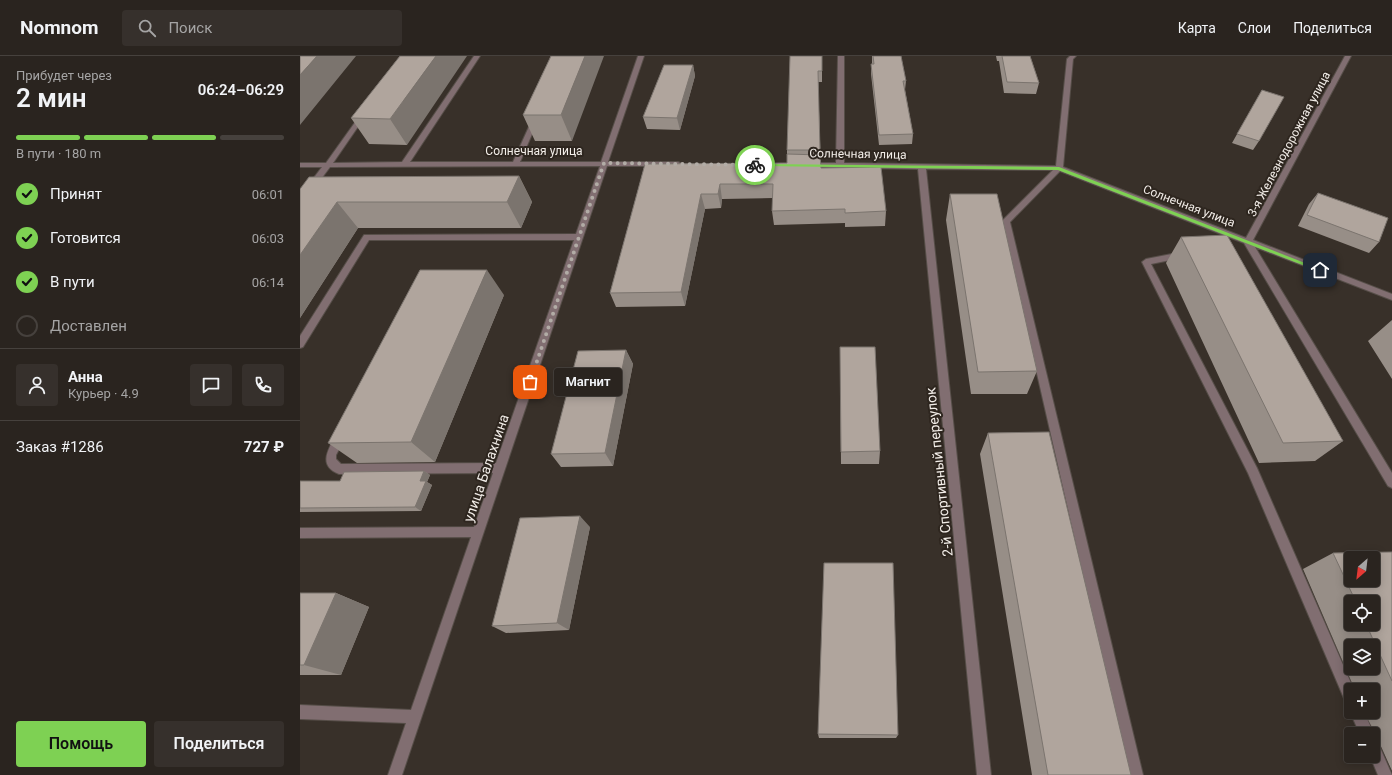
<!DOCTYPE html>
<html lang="ru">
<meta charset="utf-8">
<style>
body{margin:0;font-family:Roboto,sans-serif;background:#36302c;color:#f1f3f6;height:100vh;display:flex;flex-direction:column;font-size:15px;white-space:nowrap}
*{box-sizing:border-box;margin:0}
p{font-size:13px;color:#a5a4a4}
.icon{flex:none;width:22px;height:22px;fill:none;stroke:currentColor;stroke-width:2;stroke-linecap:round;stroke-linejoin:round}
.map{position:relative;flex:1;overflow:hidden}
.panel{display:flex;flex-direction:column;background:#2a241f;width:300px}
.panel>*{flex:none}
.needle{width:26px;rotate:208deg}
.tools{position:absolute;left:1044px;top:495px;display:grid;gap:8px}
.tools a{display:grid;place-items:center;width:36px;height:36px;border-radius:4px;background:#2a241f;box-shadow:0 2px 10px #0003,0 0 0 1px #46413d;font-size:20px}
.pin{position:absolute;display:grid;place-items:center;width:34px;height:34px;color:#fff;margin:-17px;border-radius:8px;box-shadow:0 2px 6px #0006}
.courier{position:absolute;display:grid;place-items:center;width:40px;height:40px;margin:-20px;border:3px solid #7ed153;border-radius:50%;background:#fff;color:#222;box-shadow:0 1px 5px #0007}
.bubble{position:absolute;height:28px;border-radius:4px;background:#2a241f;box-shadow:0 2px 10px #0003,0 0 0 1px #46413d;font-size:13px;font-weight:600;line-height:28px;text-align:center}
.headline em{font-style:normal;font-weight:600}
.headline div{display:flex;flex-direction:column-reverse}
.headline{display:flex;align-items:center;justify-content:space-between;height:68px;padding:0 16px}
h1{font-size:26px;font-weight:600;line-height:30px}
.bar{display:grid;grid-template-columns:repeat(4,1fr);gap:6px 4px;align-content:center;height:48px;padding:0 16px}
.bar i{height:5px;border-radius:3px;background:#46413d}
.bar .selected{background:#7ed153}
.bar p{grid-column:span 4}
.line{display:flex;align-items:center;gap:10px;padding:0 16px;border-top:1px solid #46413d}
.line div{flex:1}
.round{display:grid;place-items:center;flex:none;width:42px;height:42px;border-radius:4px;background:#36302c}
ol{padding:0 16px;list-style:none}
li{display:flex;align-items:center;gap:12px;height:44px}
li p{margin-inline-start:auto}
li .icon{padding:4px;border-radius:50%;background:#7ed153;color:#111;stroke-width:4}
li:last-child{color:#a5a4a4}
li i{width:22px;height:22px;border:2px solid #46413d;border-radius:50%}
.cta{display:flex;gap:8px;margin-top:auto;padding:8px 16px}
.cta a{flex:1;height:46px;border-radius:4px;background:#7ed153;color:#111;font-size:16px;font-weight:600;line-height:46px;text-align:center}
.cta a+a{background:#36302c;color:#f1f3f6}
header{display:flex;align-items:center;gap:24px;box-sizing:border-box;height:56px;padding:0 20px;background:#2a241f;border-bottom:1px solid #46413d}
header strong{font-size:19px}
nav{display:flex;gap:22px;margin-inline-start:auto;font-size:14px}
.search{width:280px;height:36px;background:#36302c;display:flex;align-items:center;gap:10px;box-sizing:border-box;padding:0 14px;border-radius:4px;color:#a5a4a4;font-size:15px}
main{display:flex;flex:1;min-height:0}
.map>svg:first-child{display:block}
</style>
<header>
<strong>Nomnom</strong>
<div class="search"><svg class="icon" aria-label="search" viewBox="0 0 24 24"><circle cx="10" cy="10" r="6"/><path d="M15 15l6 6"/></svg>Поиск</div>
<nav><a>Карта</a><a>Слои</a><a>Поделиться</a></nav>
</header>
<main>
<section class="panel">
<div class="headline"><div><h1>2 мин</h1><p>Прибудет через</p></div><em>06:24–06:29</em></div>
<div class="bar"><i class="selected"></i><i class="selected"></i><i class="selected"></i><i></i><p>В пути · 180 m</p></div>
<ol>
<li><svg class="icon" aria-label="check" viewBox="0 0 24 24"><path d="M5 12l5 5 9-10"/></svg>Принят<p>06:01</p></li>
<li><svg class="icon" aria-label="check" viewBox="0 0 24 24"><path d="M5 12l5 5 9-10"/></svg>Готовится<p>06:03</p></li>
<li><svg class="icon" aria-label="check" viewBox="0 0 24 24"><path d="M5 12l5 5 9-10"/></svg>В пути<p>06:14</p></li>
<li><i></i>Доставлен</li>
</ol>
<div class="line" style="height:72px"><a class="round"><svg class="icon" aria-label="person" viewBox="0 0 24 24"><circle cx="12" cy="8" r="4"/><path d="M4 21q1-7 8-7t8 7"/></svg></a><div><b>Анна</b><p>Курьер · 4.9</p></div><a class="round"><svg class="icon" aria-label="chat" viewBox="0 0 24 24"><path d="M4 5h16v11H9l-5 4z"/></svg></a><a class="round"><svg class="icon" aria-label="phone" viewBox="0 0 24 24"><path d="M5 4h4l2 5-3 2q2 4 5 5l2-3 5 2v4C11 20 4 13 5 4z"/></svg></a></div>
<div class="line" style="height:52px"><div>Заказ #1286</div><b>727 ₽</b></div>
<div class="cta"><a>Помощь</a><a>Поделиться</a></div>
</section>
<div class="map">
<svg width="1092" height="719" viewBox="0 0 1092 719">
<rect width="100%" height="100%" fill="#383029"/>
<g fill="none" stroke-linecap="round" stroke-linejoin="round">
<g stroke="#564e48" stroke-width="2">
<path id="minor" d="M174,0H180L110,106H213L232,64L235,62L238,64L220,106H301L338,0H344L308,106H378L382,108L378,110H307L102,719H88L106,667L0,663V649L111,654L171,481L0,482V472L174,471L193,417L39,418C16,409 30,391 37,377L41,376L45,377L46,380L36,399V403L41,408L196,407L274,184H69L3,291L0,292V280L64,179L276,178L300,110L30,111L3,147H0V140L22,111H0V107H26L61,58L63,57L66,59L33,107L102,106Z
M538,0H544V107L756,110L767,3L770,0H776L773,3L763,111L946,182L1045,0H1051L953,184L1092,238V244L955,191L1092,417V432L1088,430L944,187L760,115L710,166L843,719H829L702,165L753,114L626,113L691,719H677L618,113L505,111V107H536Z
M882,196L885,197L886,199L885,201L851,208L957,412L1054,634H1051V649L1046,647L948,417L842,206L846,203Z
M1051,655V656H1064L1074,678L1073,680V678H1060L1050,656Z
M1073,685L1078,687L1092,719H1078L1070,700H1073Z"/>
</g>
<use href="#minor" fill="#816e71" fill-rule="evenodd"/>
</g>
<path fill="#978e87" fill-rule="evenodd" d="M100,0L107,89L69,88L51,62Z
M251,0L272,85H235L223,59Z
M522,0V26H518L521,112L586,155L585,170L545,171V167L474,169L472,155L473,142L422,143L421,152L405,153L385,250L316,251L310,237L345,108L487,107V94Z
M572,0H601L606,25L605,34L613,78L612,88L579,89L571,18V8H572Z
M696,0H730L739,27L736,38L704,37L699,5H697Z
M393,9L395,20L380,74L347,73L343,61Z
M962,34L959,85L953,94L932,87Z
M219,120L232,146L221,172H58L0,262V133Z
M1018,137L1079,186L1069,197L998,170L1009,148Z
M650,138L737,315L727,338H671L646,164Z
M881,181L1043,385L1015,405L959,407L866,207Z
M204,239L135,406L57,407L28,387Z
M1092,264V323L1068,285Z
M540,291L580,395L579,408H541Z
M326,294L333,308L313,410L261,411L251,398Z
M688,377L831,719H732L680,398Z
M124,415L130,419L127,426L132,429L121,455L0,456V425H40Z
M290,471L269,574L206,577L192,570Z
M1092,496V715L1079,686L1077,685L1075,677L1064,656H1073V634H1055L1003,513L1033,497ZM1051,546H1073V568H1051ZM1051,590H1073V612H1051Z
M0,537H36L69,551L41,619H0Z
M518,678L598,679L596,682H519Z"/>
<path fill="#7b746e" d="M17,0H56L0,69V19Z
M136,0H167L107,89L90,63Z
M285,0H304L272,85L261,59Z
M393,9L395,20L380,74L377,62Z
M219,120L232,146L221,172L207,146Z
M420,128L422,143L421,152L418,138Z
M401,138L405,153L385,250L381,236Z
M37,146L58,172L0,262V199Z
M187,214L204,239L135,406L111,386Z
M326,294L333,308L313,410L305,397Z
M124,415L130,419L127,426L132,429L121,455L115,451L120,425Z
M280,460L290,471L269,574L257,567Z
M36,537L69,551L41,619L4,609Z"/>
<path fill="#b0a59d" stroke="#7b746e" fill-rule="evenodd" d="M0,0H17L0,19Z
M100,0H136L90,63L51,62Z
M251,0H285L261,59H223Z
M490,0H522V15H518L520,94H487Z
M573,0H601L606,25H603L613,78L579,79L571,8H574Z
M702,0H730L739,27L707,26Z
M364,9H393L377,62L343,61Z
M962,34L984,41L959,85L937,78Z
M487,98L520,99L521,112L581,111L586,155L545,157V153L472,155L473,128H420L418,138H401L381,236L310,237L345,108L487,107Z
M219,120L207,146H37L0,199V133L9,121Z
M1018,137L1088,162L1079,186L1007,159Z
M650,138H697L737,315L678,316Z
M927,179L1043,385L983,387L881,181Z
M120,214H187L111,386L28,387Z
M540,291H575L580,395L541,396Z
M326,294L305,397L251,398L278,295Z
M749,376L831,719H748L688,377Z
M124,415L120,425H126L115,451L0,452V425H40L44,416Z
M280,460L257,567L192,570L220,462Z
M1092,496V625L1066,568H1073V546H1056L1033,497ZM1051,502H1073V524H1051Z
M524,507H593L598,679L518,678Z
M0,537H36L4,609H0Z"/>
<path fill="#7ed153" d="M454,108L759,111L1023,214L1018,215L758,114L455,110Z"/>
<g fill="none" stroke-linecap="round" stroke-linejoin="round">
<path stroke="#b2aca6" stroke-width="4" stroke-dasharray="0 7.2" d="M230,326L304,107L455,109"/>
</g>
<g text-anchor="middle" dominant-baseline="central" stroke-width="4" stroke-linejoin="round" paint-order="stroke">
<g font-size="12" fill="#f3eee9" stroke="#2e261f">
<text transform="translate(989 88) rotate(-62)">3-я Железнодорожная улица</text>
<text x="234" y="95">Солнечная улица</text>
<text transform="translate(558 98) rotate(1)">Солнечная улица</text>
<text transform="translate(889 150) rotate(21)">Солнечная улица</text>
</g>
<g font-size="14" fill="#f3eee9" stroke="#2e261f">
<text transform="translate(186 412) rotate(-71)">улица Балахнина</text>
<text transform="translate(639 416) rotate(-96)">2-й Спортивный переулок</text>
</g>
</g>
</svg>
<div class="tools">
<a><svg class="needle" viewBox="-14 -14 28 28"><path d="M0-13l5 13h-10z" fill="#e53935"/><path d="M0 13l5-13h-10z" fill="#a5a4a4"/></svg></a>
<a><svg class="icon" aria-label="locate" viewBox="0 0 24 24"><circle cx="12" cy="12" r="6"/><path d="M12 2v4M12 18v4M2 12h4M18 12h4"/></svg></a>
<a><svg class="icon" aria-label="layers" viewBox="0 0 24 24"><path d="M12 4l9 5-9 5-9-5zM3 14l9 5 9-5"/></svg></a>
<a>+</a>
<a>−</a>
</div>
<div class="pin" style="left:230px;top:326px;background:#ea580c"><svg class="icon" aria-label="bag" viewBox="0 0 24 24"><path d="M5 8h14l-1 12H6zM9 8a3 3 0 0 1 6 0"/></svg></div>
<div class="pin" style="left:1020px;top:214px;background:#1f2937"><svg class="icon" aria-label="home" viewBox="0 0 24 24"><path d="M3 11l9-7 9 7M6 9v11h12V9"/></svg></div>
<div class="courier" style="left:455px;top:109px"><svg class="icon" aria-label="bike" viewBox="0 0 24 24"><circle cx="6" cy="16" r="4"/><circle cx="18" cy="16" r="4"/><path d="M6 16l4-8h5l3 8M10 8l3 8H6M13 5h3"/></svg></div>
<div class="bubble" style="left:254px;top:312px;width:68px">Магнит</div>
</div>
</main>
